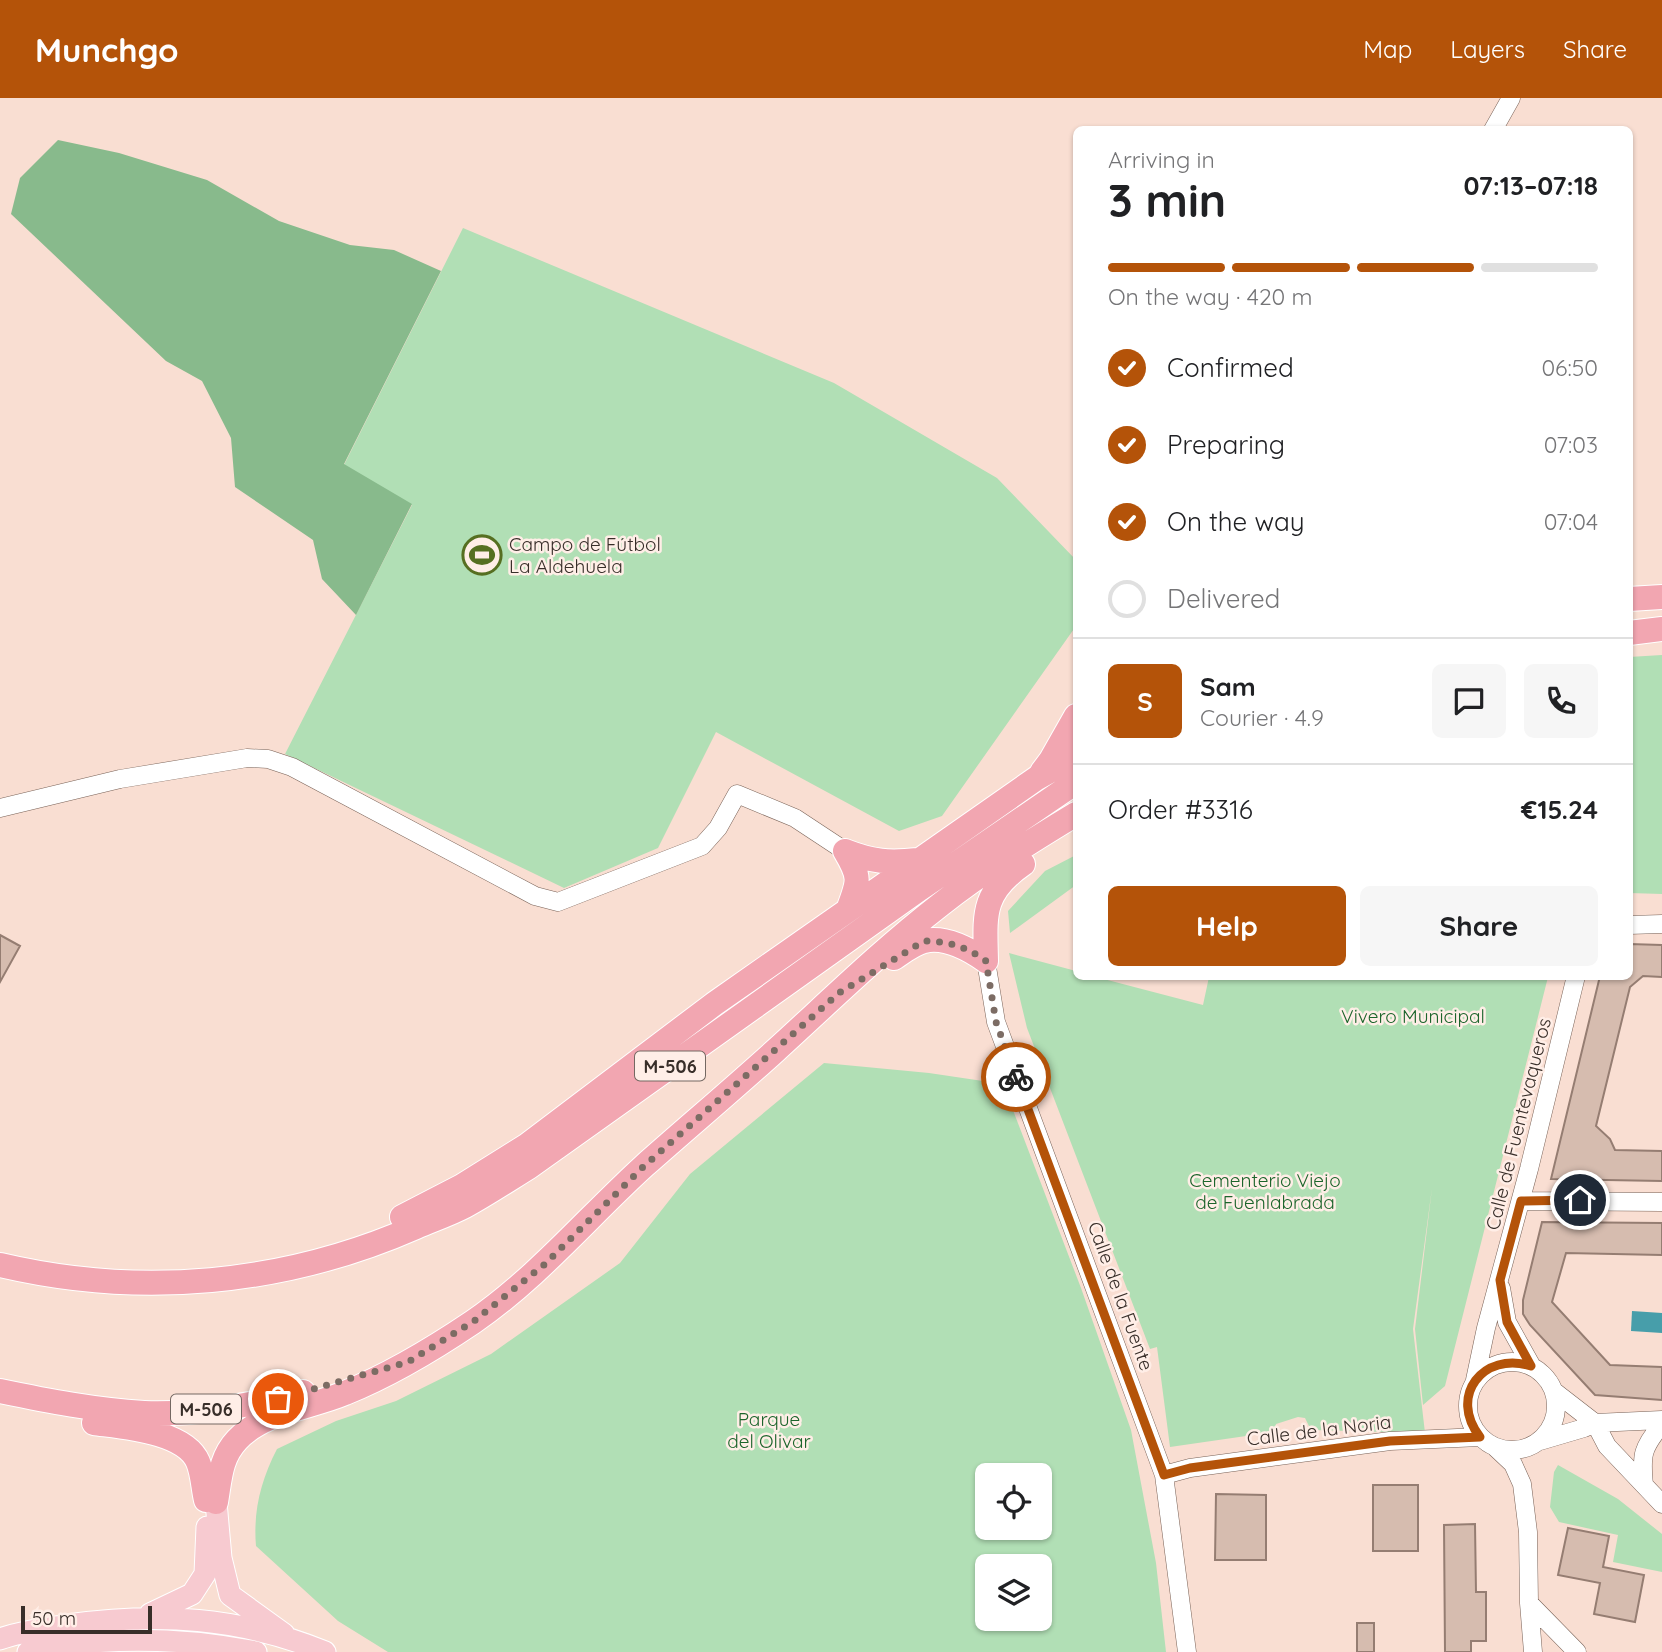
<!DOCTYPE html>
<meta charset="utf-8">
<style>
body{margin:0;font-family:Quicksand,sans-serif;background:#f6f6f6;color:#202124;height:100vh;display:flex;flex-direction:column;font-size:26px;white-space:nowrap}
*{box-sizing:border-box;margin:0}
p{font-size:23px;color:#757577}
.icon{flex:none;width:38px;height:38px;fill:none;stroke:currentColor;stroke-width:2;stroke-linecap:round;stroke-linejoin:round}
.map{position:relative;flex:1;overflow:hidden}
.panel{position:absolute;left:1073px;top:28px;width:560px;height:854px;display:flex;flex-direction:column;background:#fff;border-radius:10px;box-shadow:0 2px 5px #0004}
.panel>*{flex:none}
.tools{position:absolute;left:975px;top:1365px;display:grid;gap:14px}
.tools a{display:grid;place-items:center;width:77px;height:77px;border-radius:10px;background:#fff;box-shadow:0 2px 5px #0004;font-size:35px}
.scale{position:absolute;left:21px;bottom:18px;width:131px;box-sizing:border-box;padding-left:7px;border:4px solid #382e29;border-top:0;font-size:19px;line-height:24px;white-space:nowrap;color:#382e29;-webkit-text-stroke:5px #ffeee7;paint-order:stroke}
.pin{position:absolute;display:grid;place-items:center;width:60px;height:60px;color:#fff;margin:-30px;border:4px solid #fff;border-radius:50%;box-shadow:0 2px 7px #0007}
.courier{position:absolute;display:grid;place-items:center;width:70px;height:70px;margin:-35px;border:5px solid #b45309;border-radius:50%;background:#fff;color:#222;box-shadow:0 2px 9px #0007}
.headline em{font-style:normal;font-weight:700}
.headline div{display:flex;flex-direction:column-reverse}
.headline{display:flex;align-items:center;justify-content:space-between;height:119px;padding:0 35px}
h1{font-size:46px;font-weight:700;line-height:52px}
.bar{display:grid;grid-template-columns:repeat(4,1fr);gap:10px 7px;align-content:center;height:84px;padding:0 35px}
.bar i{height:9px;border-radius:5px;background:#e0e0e0}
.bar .current{background:#b45309}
.bar p{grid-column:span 4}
.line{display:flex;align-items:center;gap:18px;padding:0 35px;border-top:2px solid #e0e0e0}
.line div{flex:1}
.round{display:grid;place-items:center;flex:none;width:74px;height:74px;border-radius:10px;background:#f6f6f6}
ol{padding:0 35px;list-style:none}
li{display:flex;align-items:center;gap:21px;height:77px}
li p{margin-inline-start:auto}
li .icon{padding:7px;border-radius:50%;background:#b45309;color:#fff;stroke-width:4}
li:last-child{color:#757577}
li i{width:38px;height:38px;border:4px solid #e0e0e0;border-radius:50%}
.action{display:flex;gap:14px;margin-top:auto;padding:14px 35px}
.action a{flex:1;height:80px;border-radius:10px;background:#b45309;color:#fff;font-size:28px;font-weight:700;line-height:80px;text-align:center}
.action a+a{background:#f6f6f6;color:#202124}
header{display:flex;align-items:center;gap:42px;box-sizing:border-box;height:98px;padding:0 35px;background:#b45309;color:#fff}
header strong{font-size:33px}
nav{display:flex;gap:38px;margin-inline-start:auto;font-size:24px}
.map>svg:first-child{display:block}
</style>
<header>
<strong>Munchgo</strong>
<nav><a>Map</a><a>Layers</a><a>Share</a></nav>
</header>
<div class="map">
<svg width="1662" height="1554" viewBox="0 0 1662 1554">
<rect width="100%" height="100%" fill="#f9ded2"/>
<path fill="#b1dfb5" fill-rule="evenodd" d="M463,130L834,285L997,380L1076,462V528L942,718L899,733L716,634L658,750L564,790L285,656L412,407L344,367Z
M1662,557V796L1629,795V559Z
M1076,757V787L1010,835L1008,813L1045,773Z
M1009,855L1076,873V878L1096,879L1203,907L1209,879H1548L1445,1288L1423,1307L1415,1231L1432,1090L1413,1231L1425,1335L1311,1332L1305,1320L1298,1319L1276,1326L1274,1334L1170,1349L1157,1249L1150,1251L1027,930Z
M824,965L929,975L1003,986L1081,1190L1131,1332L1156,1465L1166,1554H388L338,1523L256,1448C253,1413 261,1382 277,1351L336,1323L396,1303L491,1256L620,1165L690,1076ZM987,1377H1040V1430H987ZM987,1468H1040V1521H987Z
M1558,1367L1618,1401L1662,1436V1474L1613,1464L1618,1437L1559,1424L1550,1409L1554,1374Z"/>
<path fill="#88ba8c" d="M58,42L119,55L207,82L279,123L350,147L394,152L441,173L344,366L412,406L356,517L322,481L313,442L235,389L231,340L202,283L166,263L11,116L20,80Z"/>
<path fill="#479eaa" d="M1632,1213L1662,1215V1235L1631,1233Z"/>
<path fill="#d6bcaf" stroke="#957d72" stroke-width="2" d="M0,837L20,848L0,884Z
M1629,846L1662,847V879L1643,878L1630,889L1596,1028L1610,1041L1615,1052L1662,1053V1083L1551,1081L1600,878H1629Z
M1542,1124L1662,1125V1157L1566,1155L1552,1204L1610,1267L1662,1269V1302L1595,1297L1530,1227L1523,1216V1202Z
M1373,1387H1418V1453H1373Z
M1216,1396L1266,1397V1462H1215Z
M1475,1426L1476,1494H1486V1543H1471V1554H1445L1444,1427Z
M1568,1430L1609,1438L1603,1469L1644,1477L1635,1524L1594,1516L1600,1485L1558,1477Z
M1357,1525H1374V1554H1357Z"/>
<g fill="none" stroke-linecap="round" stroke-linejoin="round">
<g stroke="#796257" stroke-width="19">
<path id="minor" d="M1493,32L1511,0
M0,710L120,681L247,660L268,661L292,669L535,798L558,804L702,748L718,730L737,696L795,720L845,753
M1629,827L1662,826
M986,863L996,924L1164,1377L1187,1554
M1521,1103L1662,1104
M1501,1190L1507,1224L1531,1267
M1468 1308a44 44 0 1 1 88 0a44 44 0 1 1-88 0Z
M1475,1282L1486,1230L1529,1071L1576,878
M1555,1294L1595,1325L1607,1348L1662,1406
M1540,1343L1584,1330L1595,1325L1662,1322
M1496,1350L1513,1366L1522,1386L1528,1434L1529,1505L1533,1554
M1164,1377L1190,1370L1390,1343L1480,1339
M1644,1387C1641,1357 1642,1350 1662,1326
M1529,1505L1577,1554"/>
</g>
<g stroke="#fff" stroke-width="23">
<path id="major" d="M216,1404L221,1460L230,1497L284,1536
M150,1516L192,1496L205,1476L207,1429
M0,1541C22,1533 45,1531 68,1527C158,1514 240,1519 325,1554
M28,1554C104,1537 179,1539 256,1554"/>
</g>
<g stroke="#fff" stroke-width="26">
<path id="highway" d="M1629,501L1662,499
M1629,535L1662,531
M1042,674L1051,662L1076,618
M845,753C873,764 889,765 918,762
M845,753C861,780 859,783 848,812
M894,860C903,854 913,846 924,843C945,838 969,851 986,863
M986,863C985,817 981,795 1023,766
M402,1119L462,1088L526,1048L714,906L1037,680L1076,658
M0,1167C140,1200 284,1187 416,1129C432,1122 450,1116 465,1108C487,1096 508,1082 529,1069L918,792L1076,684
M0,1293C48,1303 95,1312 144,1315C194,1317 255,1307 303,1294
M94,1325C123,1329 185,1333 198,1364C203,1376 203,1390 206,1402
M216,1404C220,1381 220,1360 237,1342C264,1313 310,1310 345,1295C390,1277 433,1251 473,1224C537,1180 587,1120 644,1068C688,1029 732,992 775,953C830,903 882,852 940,807C983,773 1030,744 1076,716"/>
</g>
<use href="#minor" stroke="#fff" stroke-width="18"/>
<use href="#major" stroke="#f7cad0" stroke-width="21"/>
<use href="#highway" stroke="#f2a6b1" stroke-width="24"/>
</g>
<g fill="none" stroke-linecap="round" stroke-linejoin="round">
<path stroke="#7c6c64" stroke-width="7" stroke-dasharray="0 12.6" d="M278,1301L408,1264L474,1223L545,1166L642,1070L839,895L924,843C948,843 967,849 986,863L996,924L1016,979"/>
<path stroke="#b45309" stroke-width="9" d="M1016,979L1164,1377L1190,1370L1390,1343L1480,1339C1448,1298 1483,1253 1531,1268L1507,1224L1500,1182L1521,1103L1580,1102"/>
</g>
<defs>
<g id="stadium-ring" transform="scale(2.0125)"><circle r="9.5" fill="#ffeee7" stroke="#566f21" stroke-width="1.5"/><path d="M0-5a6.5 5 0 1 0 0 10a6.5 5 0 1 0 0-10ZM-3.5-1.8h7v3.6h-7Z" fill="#566f21"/></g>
</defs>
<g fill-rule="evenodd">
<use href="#stadium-ring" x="482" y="457"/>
</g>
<g text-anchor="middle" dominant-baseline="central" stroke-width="5" stroke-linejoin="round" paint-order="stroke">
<g fill="#ffeee7" stroke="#746862" stroke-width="2">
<rect x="635" y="953.5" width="70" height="29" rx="5"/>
<rect x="171" y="1296.5" width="70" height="29" rx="5"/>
</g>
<g font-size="18" font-weight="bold" fill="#382e29">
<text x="670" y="968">M-506</text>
<text x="206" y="1311">M-506</text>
</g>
<g font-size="19" fill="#382e29" stroke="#ffeee7" text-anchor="start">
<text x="509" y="446">Campo de Fútbol<tspan x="509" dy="22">La Aldehuela</tspan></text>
</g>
<g font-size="19" fill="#1c652b" stroke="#ffeee7">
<text x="1413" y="918">Vivero Municipal</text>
<text x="1265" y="1082">Cementerio Viejo<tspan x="1265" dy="22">de Fuenlabrada</tspan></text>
<text x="769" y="1321">Parque<tspan x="769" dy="22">del Olivar</tspan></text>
</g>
<g font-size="19" fill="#382e29" stroke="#ffeee7">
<text transform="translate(1518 1026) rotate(-76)">Calle de Fuentevaqueros</text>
<text transform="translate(1121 1198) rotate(70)">Calle de la Fuente</text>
<text transform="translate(1319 1332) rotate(-7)">Calle de la Noria</text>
</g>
</g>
</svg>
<div class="tools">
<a><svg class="icon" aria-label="locate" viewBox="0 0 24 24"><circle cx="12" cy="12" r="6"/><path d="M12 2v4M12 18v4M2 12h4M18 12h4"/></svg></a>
<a><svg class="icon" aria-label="layers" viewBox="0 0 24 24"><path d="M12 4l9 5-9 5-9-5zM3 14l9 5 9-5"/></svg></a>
</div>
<div class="scale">50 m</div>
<div class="pin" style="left:278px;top:1301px;background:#ea580c"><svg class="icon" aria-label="bag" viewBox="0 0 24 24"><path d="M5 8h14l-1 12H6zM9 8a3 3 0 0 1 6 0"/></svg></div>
<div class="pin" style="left:1580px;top:1102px;background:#1f2937"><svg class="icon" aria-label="home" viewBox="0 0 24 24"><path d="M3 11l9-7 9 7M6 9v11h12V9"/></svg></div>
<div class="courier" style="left:1016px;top:979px"><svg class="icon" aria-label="bike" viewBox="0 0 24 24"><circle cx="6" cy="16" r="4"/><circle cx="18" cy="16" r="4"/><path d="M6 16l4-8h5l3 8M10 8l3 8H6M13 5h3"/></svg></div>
<section class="panel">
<div class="headline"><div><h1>3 min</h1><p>Arriving in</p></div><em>07:13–07:18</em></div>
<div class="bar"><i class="current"></i><i class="current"></i><i class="current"></i><i></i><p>On the way · 420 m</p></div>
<ol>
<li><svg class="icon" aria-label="check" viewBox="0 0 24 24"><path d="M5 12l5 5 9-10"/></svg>Confirmed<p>06:50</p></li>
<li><svg class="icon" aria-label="check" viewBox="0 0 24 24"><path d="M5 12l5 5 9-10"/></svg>Preparing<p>07:03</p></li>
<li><svg class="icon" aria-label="check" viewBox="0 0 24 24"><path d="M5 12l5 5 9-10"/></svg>On the way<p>07:04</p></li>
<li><i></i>Delivered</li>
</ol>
<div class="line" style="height:126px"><b class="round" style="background:#b45309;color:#fff">S</b><div><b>Sam</b><p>Courier · 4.9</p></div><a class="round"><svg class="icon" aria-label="chat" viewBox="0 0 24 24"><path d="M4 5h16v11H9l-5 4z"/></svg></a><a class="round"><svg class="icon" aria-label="phone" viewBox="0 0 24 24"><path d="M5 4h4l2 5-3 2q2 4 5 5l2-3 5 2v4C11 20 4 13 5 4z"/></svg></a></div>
<div class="line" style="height:91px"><div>Order #3316</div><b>€15.24</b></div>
<div class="action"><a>Help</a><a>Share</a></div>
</section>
</div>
